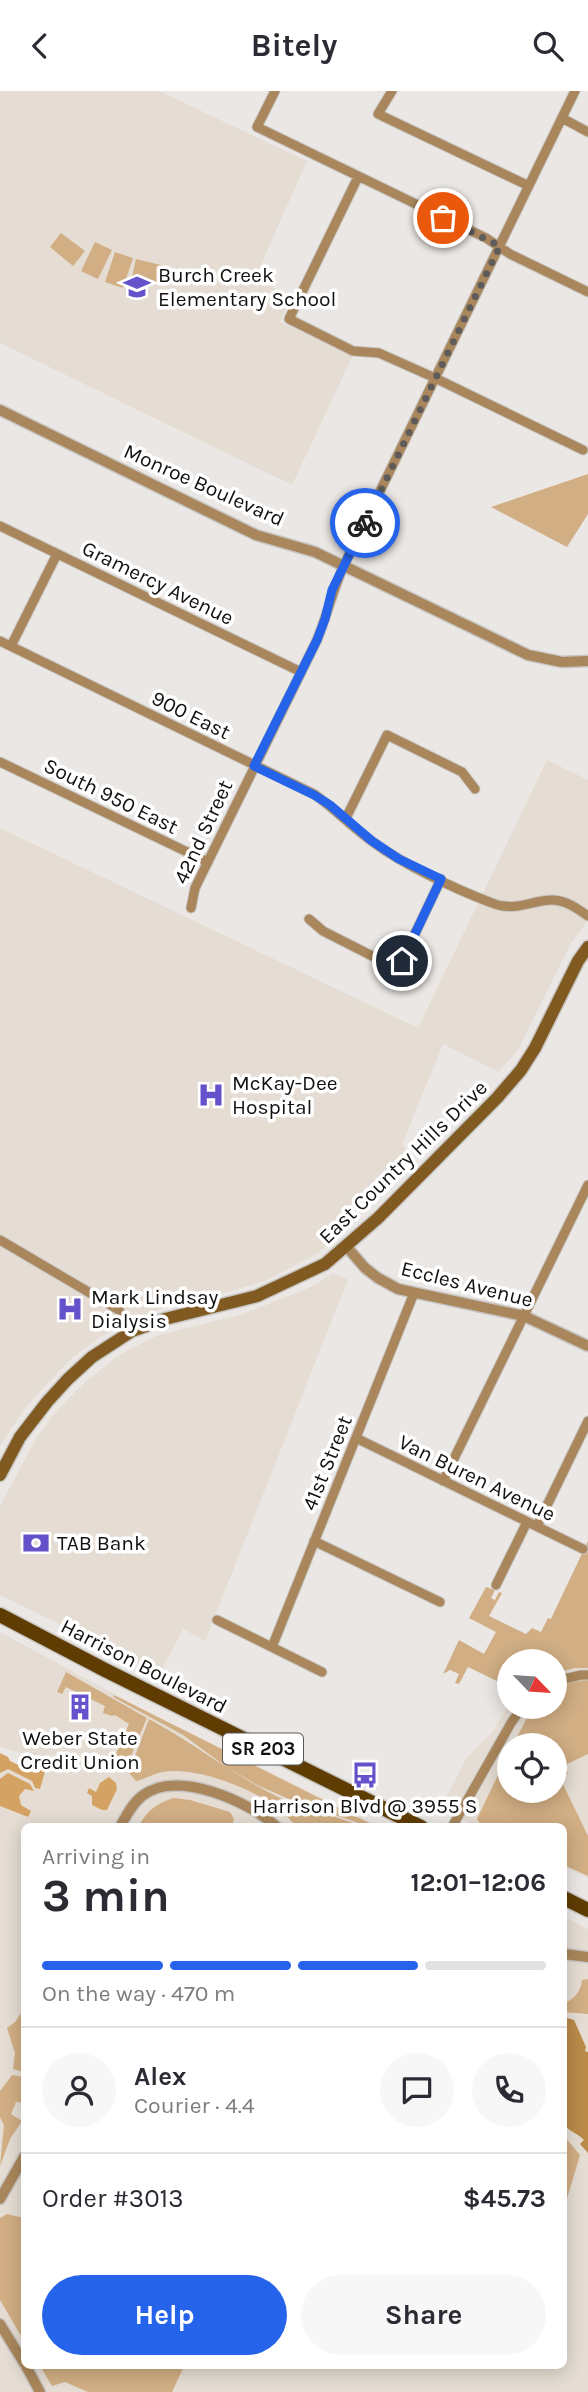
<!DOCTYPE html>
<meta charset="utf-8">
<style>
body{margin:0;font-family:Karla,sans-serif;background:#f7f7f7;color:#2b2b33;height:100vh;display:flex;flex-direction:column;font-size:26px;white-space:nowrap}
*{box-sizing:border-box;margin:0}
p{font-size:23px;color:#7c7c81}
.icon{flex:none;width:38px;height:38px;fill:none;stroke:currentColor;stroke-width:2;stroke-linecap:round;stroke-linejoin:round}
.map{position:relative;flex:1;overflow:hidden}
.panel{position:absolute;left:21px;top:1732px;width:546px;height:546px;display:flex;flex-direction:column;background:#fff;border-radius:10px;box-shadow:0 4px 18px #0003}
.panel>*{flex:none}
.needle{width:46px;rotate:115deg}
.controls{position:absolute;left:497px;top:1558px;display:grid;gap:14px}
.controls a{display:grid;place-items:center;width:70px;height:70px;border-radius:50%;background:#fff;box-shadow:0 4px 18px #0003;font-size:35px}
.pin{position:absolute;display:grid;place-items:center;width:60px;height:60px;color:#fff;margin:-30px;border:4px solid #fff;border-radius:50%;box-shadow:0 2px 7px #0007}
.courier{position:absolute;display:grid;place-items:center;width:70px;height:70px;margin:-35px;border:5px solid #2563eb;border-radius:50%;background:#fff;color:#222;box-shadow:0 2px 9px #0007}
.head em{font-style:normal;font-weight:700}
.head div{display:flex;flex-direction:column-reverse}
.head{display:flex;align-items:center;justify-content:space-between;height:119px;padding:0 21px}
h1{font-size:46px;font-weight:700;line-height:52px}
.bar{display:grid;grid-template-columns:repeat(4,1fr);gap:10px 7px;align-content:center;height:84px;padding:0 21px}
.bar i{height:9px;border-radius:5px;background:#e1e1e2}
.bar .active{background:#2563eb}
.bar p{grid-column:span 4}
.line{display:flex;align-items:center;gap:18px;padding:0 21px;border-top:2px solid #e1e1e2}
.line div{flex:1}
.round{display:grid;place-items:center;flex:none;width:74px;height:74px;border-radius:37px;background:#f7f7f7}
.primary-button{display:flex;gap:14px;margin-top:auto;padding:14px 21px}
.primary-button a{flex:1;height:80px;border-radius:42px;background:#2563eb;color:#fff;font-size:28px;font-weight:700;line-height:80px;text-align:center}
.primary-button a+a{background:#f7f7f7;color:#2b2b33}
header{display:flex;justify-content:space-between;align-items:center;height:91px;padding:0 21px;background:#fff;font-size:32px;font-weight:700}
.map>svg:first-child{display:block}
</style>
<header><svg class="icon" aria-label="back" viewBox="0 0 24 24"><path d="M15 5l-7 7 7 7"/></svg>Bitely<svg class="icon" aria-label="search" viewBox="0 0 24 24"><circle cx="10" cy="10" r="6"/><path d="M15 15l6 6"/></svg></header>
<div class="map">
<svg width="588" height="2301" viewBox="0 0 588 2301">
<rect width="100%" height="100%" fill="#eae7e4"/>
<path fill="#e5ddd3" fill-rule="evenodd" d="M0,0H159L307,70L255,187L292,206L280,231L353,264L292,394L0,252Z
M547,669L588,689V829L571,852L519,957L499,981L443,953L402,1054L417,1070L318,1162L267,1189L225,1202L170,1214L139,1226L100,1246L72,1267L42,1298L22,1321L0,1355V737L418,937Z
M333,1182L348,1189L205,1550L183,1538L160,1582L0,1504V1415L37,1346L58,1318L84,1292L119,1264L156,1245L243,1223L311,1196Z
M588,1450V1787L564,1776V1736H478L436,1717L445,1708L466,1668L494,1639L509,1612V1615H555V1570H530ZM509,1654H555V1699H509Z
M0,1541L151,1623L381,1736H24V2275H564V1826L588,1838V2301H0V1670L39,1687L47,1669L0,1656Z"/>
<path fill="#d1ae84" d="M61,142L85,160L73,175L50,156Z
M95,151L112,159L98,188L81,180Z
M115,161L133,167L123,197L105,191Z
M136,168L165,175L161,193L132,186Z
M588,383V423L567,456L491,416Z
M588,1450V1577H575L555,1582V1570H509V1599L502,1596L503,1593L468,1576L459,1593L455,1592L459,1583L450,1579L443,1583L459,1549L484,1563L496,1541L469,1527L486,1496L495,1499L491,1507L495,1509L499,1501L502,1502L489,1525L526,1543L532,1537L541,1541L548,1527L551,1528Z
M66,1581L147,1627L125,1679L106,1668L108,1664L114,1667L129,1633L115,1624L112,1625L103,1622L105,1615L66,1596L62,1603L57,1601Z
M588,1589V1663L565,1674L568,1683L560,1687L588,1745V1785L564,1774V1736H482L477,1728L509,1661V1699H555V1654H513L533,1615H555V1596L574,1590Z
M114,1604L377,1736H371L296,1711L259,1695L228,1677L183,1644L113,1606Z
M149,1628C195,1653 235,1685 282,1708L277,1716C250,1697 196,1675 162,1681C153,1683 145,1688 136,1690L129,1682L130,1678Z
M174,1707L190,1709L230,1721L234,1728L232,1736H138C147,1720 156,1712 174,1707Z
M285,1709L365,1736H297L280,1718Z
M588,1888V1923L564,1921V1912C574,1909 581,1900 582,1889Z
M24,1918V1981L13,1978L15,1962L7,1937L15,1931Z
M12,1984L24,1986V2012L16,2011L11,2023L22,2030L10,2048L0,2075L4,2034L0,2026V2000Z
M564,2045L580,2064L566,2111H564Z
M7,2123L24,2127V2250L0,2209V2127Z
M40,2275H184L172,2301H88L65,2291L52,2295Z"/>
<path fill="#d4a262" d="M0,1662L8,1666L10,1670L35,1682L39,1674L46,1677L40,1698L35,1697L32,1690L8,1678L0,1682Z
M8,1682L30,1693L34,1700L25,1698L19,1705L21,1714L31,1720L28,1726L0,1715V1688Z
M109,1686L116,1692L117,1698L107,1719H102L92,1714V1705L87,1702L89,1697L96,1701L100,1692Z"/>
<path fill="#ba8a49" d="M564,1926L574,1929L586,1956L585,1960L588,1961V2062L580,2053L584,2049C578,2042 569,2041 564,2033Z"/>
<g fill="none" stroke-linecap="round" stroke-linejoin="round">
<g stroke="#c7c5c2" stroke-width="11">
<path id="minor" d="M275,0L257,36L486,147L510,163L588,201
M392,0L378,23L529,95
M562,27L588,41
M358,86L289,228L353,260L379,262L435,287L583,359
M0,435L301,581
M0,550L314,703C335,718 352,736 373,751C404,774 455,798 492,812C517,823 537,805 560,810C571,812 579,819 588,825
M11,555L57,463
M0,671L208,771
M346,727L387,644L462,681L475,698
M191,817L195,797L317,549C327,524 333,499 344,474L575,0
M309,828L323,840L390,874H397L402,870L441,788
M0,1149L119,1219L132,1240
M356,1347L583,1458
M443,1390L588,1094
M537,1435L588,1330
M314,1450L440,1511
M496,1494L527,1431
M217,1529L322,1581
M272,1556L414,1202
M555,1590L581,1584H588
M452,1736L511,1632L523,1615"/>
</g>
<g stroke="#c7c5c2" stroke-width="13">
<path id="tertiary" d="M0,319L256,444L315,461L528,564L562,571L588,570
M346,1155L365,1177L378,1187L398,1198L524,1225L588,1255
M120,1736C126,1725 132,1713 142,1705C177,1678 248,1710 277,1736
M564,1863L588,1866
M0,2108L24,2066
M0,2233L24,2272
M26,2275L40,2301"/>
</g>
<g stroke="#c7c5c2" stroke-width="15">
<path id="secondary" d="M0,1384L20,1346L47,1311L68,1288L92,1266L132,1240L165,1228L257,1205L325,1173L378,1127L497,1007L521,979L535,957L578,870L588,856"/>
</g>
<g stroke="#c7c5c2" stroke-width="17">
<path id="primary" d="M0,1524L105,1579L421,1736
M564,1807L588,1819"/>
</g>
<use href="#minor" stroke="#a9865b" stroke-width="9"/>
<use href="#tertiary" stroke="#a9865b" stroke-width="10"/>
<use href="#secondary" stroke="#815a22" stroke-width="12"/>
<use href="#primary" stroke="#5f3c02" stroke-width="14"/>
</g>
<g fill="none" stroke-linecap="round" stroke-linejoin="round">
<path stroke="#5e5c5a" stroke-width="7" stroke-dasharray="0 12.6" d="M365,432L500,155L443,127"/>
<path stroke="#2563eb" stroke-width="9" d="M365,432L332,499L325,528L317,549L254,675L314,704L330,714L372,750L399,768L441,788L402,870"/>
</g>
<defs>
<g id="school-bare" transform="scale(2.1)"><path d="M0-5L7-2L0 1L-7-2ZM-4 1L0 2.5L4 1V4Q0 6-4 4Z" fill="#6452cb" stroke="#fff" stroke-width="2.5" paint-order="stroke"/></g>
<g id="hospital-bare" transform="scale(2.1)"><path d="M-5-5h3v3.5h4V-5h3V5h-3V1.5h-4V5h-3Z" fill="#6452cb" stroke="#fff" stroke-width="2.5" paint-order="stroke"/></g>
<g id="bank-bare" transform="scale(2.1)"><path d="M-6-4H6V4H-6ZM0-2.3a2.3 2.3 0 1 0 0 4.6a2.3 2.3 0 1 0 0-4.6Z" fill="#6452cb" stroke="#fff" stroke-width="2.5" paint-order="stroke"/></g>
<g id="building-bare" transform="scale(2.1)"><path d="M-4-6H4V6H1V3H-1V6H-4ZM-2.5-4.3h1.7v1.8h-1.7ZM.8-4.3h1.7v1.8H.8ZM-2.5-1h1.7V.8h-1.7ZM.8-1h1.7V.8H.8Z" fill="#6452cb" stroke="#fff" stroke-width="2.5" paint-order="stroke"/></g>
<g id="bus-bare" transform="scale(2.1)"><path d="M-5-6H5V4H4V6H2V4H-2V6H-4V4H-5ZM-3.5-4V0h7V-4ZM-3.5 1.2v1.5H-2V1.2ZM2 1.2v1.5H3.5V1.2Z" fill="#6452cb" stroke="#fff" stroke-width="2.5" paint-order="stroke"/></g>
</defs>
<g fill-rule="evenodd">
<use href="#school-bare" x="137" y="196"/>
<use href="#hospital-bare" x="211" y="1004"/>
<use href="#hospital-bare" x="70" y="1218"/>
<use href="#bank-bare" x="36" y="1452"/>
<use href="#building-bare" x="80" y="1616"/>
<use href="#bus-bare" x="365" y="1684"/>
</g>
<g text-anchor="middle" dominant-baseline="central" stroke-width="7" stroke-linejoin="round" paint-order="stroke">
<rect fill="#fff" stroke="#595858" stroke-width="2" x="223" y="1642.5" width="80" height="31" rx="5"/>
<g font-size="19" font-weight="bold" fill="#121110">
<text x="263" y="1658">SR 203</text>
</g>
<g font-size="21" fill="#121110" stroke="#fff" text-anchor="start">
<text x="158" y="184">Burch Creek<tspan x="158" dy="24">Elementary School</tspan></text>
<text x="232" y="992">McKay-Dee<tspan x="232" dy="24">Hospital</tspan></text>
<text x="91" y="1206">Mark Lindsay<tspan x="91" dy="24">Dialysis</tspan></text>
<text x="57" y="1452">TAB Bank</text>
<text x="80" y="1647" text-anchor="middle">Weber State<tspan x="80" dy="24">Credit Union</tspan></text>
<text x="365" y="1715" text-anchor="middle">Harrison Blvd @ 3955 S</text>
</g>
<g font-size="21" fill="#121110" stroke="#fff">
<text transform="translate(204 394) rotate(24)">Monroe Boulevard</text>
<text transform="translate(158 492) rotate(26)">Gramercy Avenue</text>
<text transform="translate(191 624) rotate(26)">900 East</text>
<text transform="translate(111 705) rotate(26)">South 950 East</text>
<text transform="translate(203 741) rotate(-65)">42nd Street</text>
<text transform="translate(403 1071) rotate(-44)">East Country Hills Drive</text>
<text transform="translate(467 1193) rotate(14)">Eccles Avenue</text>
<text transform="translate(327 1372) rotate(-68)">41st Street</text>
<text transform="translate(477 1387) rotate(26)">Van Buren Avenue</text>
<text transform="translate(144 1575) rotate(27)">Harrison Boulevard</text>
</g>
</g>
</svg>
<div class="controls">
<a><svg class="needle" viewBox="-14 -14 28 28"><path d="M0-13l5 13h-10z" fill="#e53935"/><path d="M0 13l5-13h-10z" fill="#7c7c81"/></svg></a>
<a><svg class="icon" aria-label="locate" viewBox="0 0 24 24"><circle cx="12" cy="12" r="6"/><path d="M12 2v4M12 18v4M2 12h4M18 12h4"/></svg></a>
</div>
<div class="pin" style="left:443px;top:127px;background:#ea580c"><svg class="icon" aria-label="bag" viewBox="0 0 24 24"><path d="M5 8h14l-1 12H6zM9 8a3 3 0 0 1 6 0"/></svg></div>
<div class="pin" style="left:402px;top:870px;background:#1f2937"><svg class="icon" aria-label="home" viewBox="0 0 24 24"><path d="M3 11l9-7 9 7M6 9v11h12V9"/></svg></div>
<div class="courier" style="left:365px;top:432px"><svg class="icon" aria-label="bike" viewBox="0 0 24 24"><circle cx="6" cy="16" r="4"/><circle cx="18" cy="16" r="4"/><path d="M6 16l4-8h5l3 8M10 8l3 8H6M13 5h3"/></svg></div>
<section class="panel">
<div class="head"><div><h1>3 min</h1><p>Arriving in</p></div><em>12:01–12:06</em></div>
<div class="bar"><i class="active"></i><i class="active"></i><i class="active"></i><i></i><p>On the way · 470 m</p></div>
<div class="line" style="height:126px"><a class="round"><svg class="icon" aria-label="person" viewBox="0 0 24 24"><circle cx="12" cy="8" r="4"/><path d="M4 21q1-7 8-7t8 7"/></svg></a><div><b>Alex</b><p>Courier · 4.4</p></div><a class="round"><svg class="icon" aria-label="chat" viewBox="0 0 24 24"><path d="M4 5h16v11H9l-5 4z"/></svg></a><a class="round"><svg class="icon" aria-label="phone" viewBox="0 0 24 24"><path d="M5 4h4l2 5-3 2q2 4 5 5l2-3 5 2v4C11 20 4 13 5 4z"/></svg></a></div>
<div class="line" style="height:91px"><div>Order #3013</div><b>$45.73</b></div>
<div class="primary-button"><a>Help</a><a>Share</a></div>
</section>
</div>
